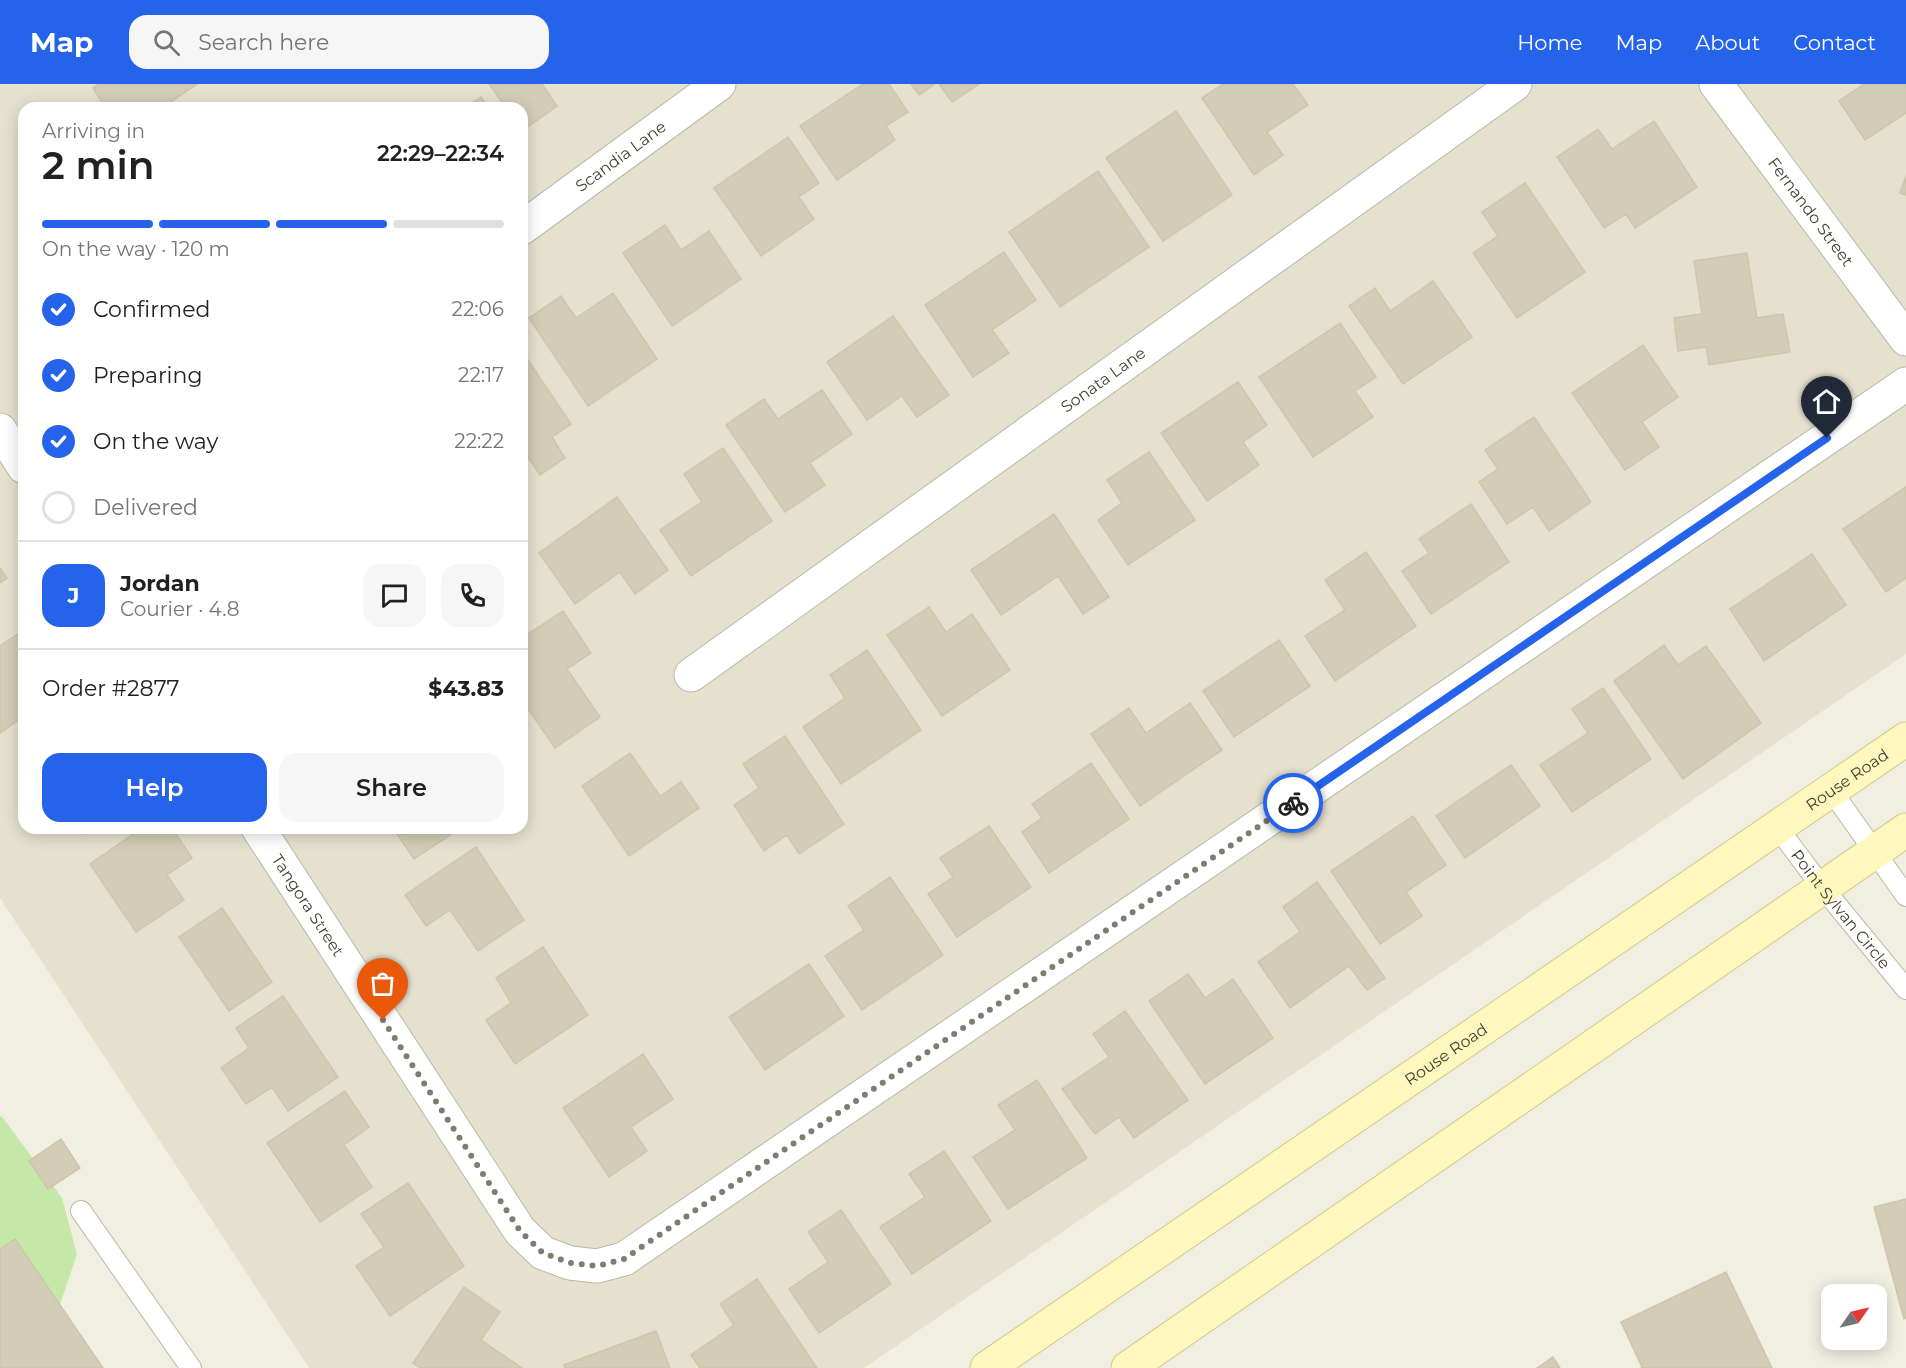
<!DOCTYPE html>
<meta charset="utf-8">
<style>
body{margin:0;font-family:Montserrat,sans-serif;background:#f6f6f6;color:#202124;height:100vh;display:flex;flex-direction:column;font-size:22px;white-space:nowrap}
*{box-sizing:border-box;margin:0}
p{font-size:20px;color:#757577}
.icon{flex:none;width:33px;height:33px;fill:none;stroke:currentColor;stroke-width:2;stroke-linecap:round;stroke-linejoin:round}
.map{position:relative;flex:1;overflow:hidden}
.sheet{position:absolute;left:18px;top:18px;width:510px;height:732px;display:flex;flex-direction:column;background:#fff;border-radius:18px;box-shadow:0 3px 15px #0003}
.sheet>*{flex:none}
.needle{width:39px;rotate:56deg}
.buttons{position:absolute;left:1821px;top:1200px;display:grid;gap:12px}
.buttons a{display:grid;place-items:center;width:66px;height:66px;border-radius:12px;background:#fff;box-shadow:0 3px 15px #0003;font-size:30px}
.pin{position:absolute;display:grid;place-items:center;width:51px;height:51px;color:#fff;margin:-62px -26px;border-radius:50% 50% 50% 0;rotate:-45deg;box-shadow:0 0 6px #0007}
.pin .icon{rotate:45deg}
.courier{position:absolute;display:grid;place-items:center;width:60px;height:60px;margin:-30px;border:4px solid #2563eb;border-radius:50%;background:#fff;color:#222;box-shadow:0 2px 8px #0007}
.overview em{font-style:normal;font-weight:600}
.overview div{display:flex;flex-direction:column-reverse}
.overview{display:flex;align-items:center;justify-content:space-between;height:102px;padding:0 24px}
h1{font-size:39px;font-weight:600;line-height:45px}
.bar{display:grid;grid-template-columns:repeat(4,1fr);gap:9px 6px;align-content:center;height:72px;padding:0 24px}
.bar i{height:8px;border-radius:4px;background:#e0e0e0}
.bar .selected{background:#2563eb}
.bar p{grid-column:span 4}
.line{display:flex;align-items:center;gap:15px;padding:0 24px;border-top:2px solid #e0e0e0}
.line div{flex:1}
.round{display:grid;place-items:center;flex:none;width:63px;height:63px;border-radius:18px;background:#f6f6f6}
ol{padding:0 24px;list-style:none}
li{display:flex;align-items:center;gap:18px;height:66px}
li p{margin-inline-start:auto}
li .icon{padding:6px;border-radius:50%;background:#2563eb;color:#fff;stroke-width:4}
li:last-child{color:#757577}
li i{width:33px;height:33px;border:3px solid #e0e0e0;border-radius:50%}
.primary-button{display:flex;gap:12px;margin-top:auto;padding:12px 24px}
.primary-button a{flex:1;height:69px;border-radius:18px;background:#2563eb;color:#fff;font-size:24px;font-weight:600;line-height:69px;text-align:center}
.primary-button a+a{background:#f6f6f6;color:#202124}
header{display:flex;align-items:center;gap:36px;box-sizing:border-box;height:84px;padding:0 30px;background:#2563eb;color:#fff}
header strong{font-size:28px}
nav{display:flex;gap:33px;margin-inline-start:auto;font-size:21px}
.search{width:420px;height:54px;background:#f6f6f6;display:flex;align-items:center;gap:15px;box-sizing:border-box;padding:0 21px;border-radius:18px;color:#757577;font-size:22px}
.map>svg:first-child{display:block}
</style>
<header>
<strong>Map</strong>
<div class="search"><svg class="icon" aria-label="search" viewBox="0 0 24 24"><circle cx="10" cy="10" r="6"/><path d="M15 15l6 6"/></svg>Search here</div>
<nav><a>Home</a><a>Map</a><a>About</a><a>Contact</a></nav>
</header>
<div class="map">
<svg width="1906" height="1284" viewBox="0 0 1906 1284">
<rect width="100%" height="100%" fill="#f1efe2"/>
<path fill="#e6e1cf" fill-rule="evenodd" d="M0,0H1906V570L864,1284H309L0,814ZM24,24H522V744H24Z"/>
<path fill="#c3e8a8" d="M0,1032L3,1034L62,1114L77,1170L47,1259L0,1284Z"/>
<path fill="#d3ccb7" stroke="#cec5aa" stroke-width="1.5" d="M99,0H197L162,24H106L93,4Z
M489,0H542L557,22L522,47V24H506Z
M863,0H889L908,28L886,42L895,56L837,96L800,42Z
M911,0H935L919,11Z
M939,0H979L952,18Z
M1223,0H1293L1308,21L1267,48L1283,71L1254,91L1202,14Z
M1864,0H1906V29L1865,56L1839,17Z
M481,13L488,24H465Z
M1176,27L1232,111L1163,157L1106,74Z
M1654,37L1697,103L1635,144L1626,130L1604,144L1557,73L1598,45L1612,65Z
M788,53L819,99L799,113L814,135L761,172L714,104Z
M1098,87L1149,163L1060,223L1009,148Z
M1906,92V111L1900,109Z
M1525,99L1585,188L1517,234L1473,169L1498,152L1482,128Z
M665,141L681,166L709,147L741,195L672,242L623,169Z
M1004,168L1036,216L992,246L1009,269L973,293L925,221Z
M1747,169L1757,234L1783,230L1790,268L1709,281L1706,263L1678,267L1674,234L1702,230L1694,177Z
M1433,197L1472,253L1403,300L1349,222L1375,204L1390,227Z
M613,209L657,275L588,322L529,234L561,212L576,234Z
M893,232L949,311L917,333L902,312L867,336L827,278Z
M1340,239L1376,293L1355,307L1373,333L1313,373L1259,293Z
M1643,261L1678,313L1642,338L1659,363L1625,386L1572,309Z
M524,270L571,340L552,353L565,374L540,391L526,370L522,373V271Z
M1238,298L1267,341L1243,358L1259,381L1207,417L1161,349Z
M822,306L852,350L810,379L825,401L785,428L726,341L764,315L778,335Z
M1534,333L1591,418L1549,447L1533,423L1507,440L1479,398L1498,385L1485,366Z
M723,364L772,437L691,492L660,446L702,418L684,390Z
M1149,368L1195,436L1128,481L1098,436L1122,419L1107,396Z
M1906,403V494L1886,508L1843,445Z
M617,413L668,486L635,510L620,488L575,520L539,469Z
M1471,420L1509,478L1431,530L1402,487L1429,469L1419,455Z
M1054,430L1109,513L1083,530L1058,492L1001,531L971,486Z
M1366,468L1416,542L1335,597L1305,552L1345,526L1325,496Z
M1812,470L1846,521L1764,577L1730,525Z
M0,484L7,494L0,499Z
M929,523L946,548L972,530L1010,586L942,632L887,551Z
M563,527L591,569L567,585L600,633L555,664L522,616V554Z
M24,546V641L20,635L0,649V562Z
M1279,556L1310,602L1234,653L1203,607Z
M1664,561L1678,581L1706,562L1761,639L1683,695L1614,597Z
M867,566L921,646L841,700L803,643L845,614L830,591Z
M1603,604L1651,675L1572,728L1540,681L1588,649L1572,625Z
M1190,619L1222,666L1140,722L1091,650L1129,624L1146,649Z
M785,652L844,740L799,770L787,751L764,767L734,721L759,704L743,680Z
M630,669L660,712L681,698L699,724L629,772L582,702Z
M1091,679L1129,735L1049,789L1022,748L1042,734L1032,720Z
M1511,681L1540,722L1465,774L1436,732Z
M1413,732L1446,781L1406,808L1422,832L1380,860L1331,787Z
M989,742L1031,803L957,853L928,810L953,793L940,774Z
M79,744H93L83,750Z
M142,744H172L192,774L167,791L184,816L136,848L90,780Z
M393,744H456L458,746L414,775Z
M476,763L524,836L478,867L450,826L426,842L405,811Z
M890,793L943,871L862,926L825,872L864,846L848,822Z
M1317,798L1385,894L1367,906L1349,882L1290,924L1258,878L1300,848L1283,823Z
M222,824L272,898L229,927L179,853Z
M543,863L588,931L515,980L486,936L511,919L496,894Z
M809,880L844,932L765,986L729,933Z
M1188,890L1205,914L1233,895L1273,954L1205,1000L1149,917Z
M283,912L338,993L288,1027L272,1003L246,1020L221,984L249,964L236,944Z
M1125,927L1188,1016L1134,1054L1119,1033L1095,1050L1062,1005L1109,973L1093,950Z
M643,970L673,1015L631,1043L647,1067L609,1093L563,1024Z
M1037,996L1087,1074L1008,1125L973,1073L1015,1046L998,1021Z
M345,1007L369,1043L344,1061L372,1103L320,1138L267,1059Z
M61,1055L80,1084L48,1105L29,1077Z
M944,1067L991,1137L912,1190L880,1143L925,1113L909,1090Z
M408,1099L464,1182L390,1232L356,1182L384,1163L361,1130Z
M1906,1115V1234L1904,1235L1874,1123Z
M841,1126L891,1200L819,1249L789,1205L828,1178L808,1148Z
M15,1155L103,1284H0V1165Z
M1726,1188L1772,1284H1641L1642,1283L1621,1238Z
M757,1195L817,1284H700L691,1271L734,1241L720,1220Z
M464,1203L500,1228L481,1256L522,1284H420L413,1279Z
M656,1247L670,1284H565L564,1281Z
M1553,1273L1560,1284H1537Z"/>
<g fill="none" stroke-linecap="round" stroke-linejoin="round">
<g stroke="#bdb8a4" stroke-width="22">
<g id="lane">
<path d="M1831,706L1906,812"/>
<path id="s1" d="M1777,743L1822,803L1906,905"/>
<path d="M81,1127L191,1284"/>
</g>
</g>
<g stroke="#bdb8a4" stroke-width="35">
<g id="street">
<path id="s2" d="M1716,0L1906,255"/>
<path id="s3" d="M522,144L719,0"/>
<path d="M0,346L24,383"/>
<path id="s4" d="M691,591L1515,0"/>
<path id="s5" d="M258,744L520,1147L543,1169L570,1179L597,1182L624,1175L1906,300"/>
</g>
</g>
<g stroke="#d3ca90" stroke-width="35">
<g id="secondary">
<path id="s6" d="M987,1284L1906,655"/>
<path d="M1128,1284L1906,746"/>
</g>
</g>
<use href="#lane" stroke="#fff" stroke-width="20"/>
<use href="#street" stroke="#fff" stroke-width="33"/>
<use href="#secondary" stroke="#fff8be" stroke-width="33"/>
</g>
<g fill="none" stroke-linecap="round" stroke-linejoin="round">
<path stroke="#807c70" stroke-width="6" stroke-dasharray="0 10.8" d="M383,936L520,1147L543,1169L570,1179L597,1182L624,1175L1293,719"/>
<path stroke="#2563eb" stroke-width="8" d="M1293,719L1827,354"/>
</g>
<g text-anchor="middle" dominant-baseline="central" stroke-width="4.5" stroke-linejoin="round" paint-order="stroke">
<g font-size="16" fill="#433e32" stroke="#fff">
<text stroke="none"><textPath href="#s3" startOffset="122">Scandia Lane</textPath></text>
<text stroke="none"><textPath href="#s2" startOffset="159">Fernando Street</textPath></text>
<text stroke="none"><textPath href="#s4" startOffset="507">Sonata Lane</textPath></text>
<text stroke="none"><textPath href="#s6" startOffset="1042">Rouse Road</textPath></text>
<text stroke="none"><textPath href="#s5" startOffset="92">Tangora Street</textPath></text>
<text stroke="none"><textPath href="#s1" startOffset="104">Point Sylvan Circle</textPath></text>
<text stroke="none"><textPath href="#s6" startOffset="556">Rouse Road</textPath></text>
</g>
</g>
</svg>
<div class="buttons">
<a><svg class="needle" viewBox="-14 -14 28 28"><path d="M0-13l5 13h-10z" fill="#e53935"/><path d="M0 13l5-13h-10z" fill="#757577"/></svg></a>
</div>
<div class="pin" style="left:383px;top:936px;background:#ea580c"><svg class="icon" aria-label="bag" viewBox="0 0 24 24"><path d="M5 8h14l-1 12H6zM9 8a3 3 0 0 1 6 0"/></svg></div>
<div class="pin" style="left:1827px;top:354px;background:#1f2937"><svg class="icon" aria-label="home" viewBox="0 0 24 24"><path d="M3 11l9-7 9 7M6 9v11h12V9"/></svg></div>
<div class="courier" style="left:1293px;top:719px"><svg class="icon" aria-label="bike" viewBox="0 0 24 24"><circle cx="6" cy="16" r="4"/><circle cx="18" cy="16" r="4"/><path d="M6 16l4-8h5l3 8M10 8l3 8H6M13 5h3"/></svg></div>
<section class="sheet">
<div class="overview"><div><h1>2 min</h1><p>Arriving in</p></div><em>22:29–22:34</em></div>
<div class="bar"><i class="selected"></i><i class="selected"></i><i class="selected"></i><i></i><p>On the way · 120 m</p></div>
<ol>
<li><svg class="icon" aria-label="check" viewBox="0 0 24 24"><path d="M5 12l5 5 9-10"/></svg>Confirmed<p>22:06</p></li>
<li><svg class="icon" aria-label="check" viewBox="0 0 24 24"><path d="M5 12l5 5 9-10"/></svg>Preparing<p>22:17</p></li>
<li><svg class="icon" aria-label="check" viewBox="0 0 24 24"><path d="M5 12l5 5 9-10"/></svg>On the way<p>22:22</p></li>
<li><i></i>Delivered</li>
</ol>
<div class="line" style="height:108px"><b class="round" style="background:#2563eb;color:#fff">J</b><div><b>Jordan</b><p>Courier · 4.8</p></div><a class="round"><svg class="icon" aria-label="chat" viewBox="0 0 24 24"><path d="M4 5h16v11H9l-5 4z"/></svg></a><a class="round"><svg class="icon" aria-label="phone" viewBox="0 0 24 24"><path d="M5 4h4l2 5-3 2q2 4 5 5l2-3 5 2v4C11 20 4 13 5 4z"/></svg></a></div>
<div class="line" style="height:78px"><div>Order #2877</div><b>$43.83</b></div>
<div class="primary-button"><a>Help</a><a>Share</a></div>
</section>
</div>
